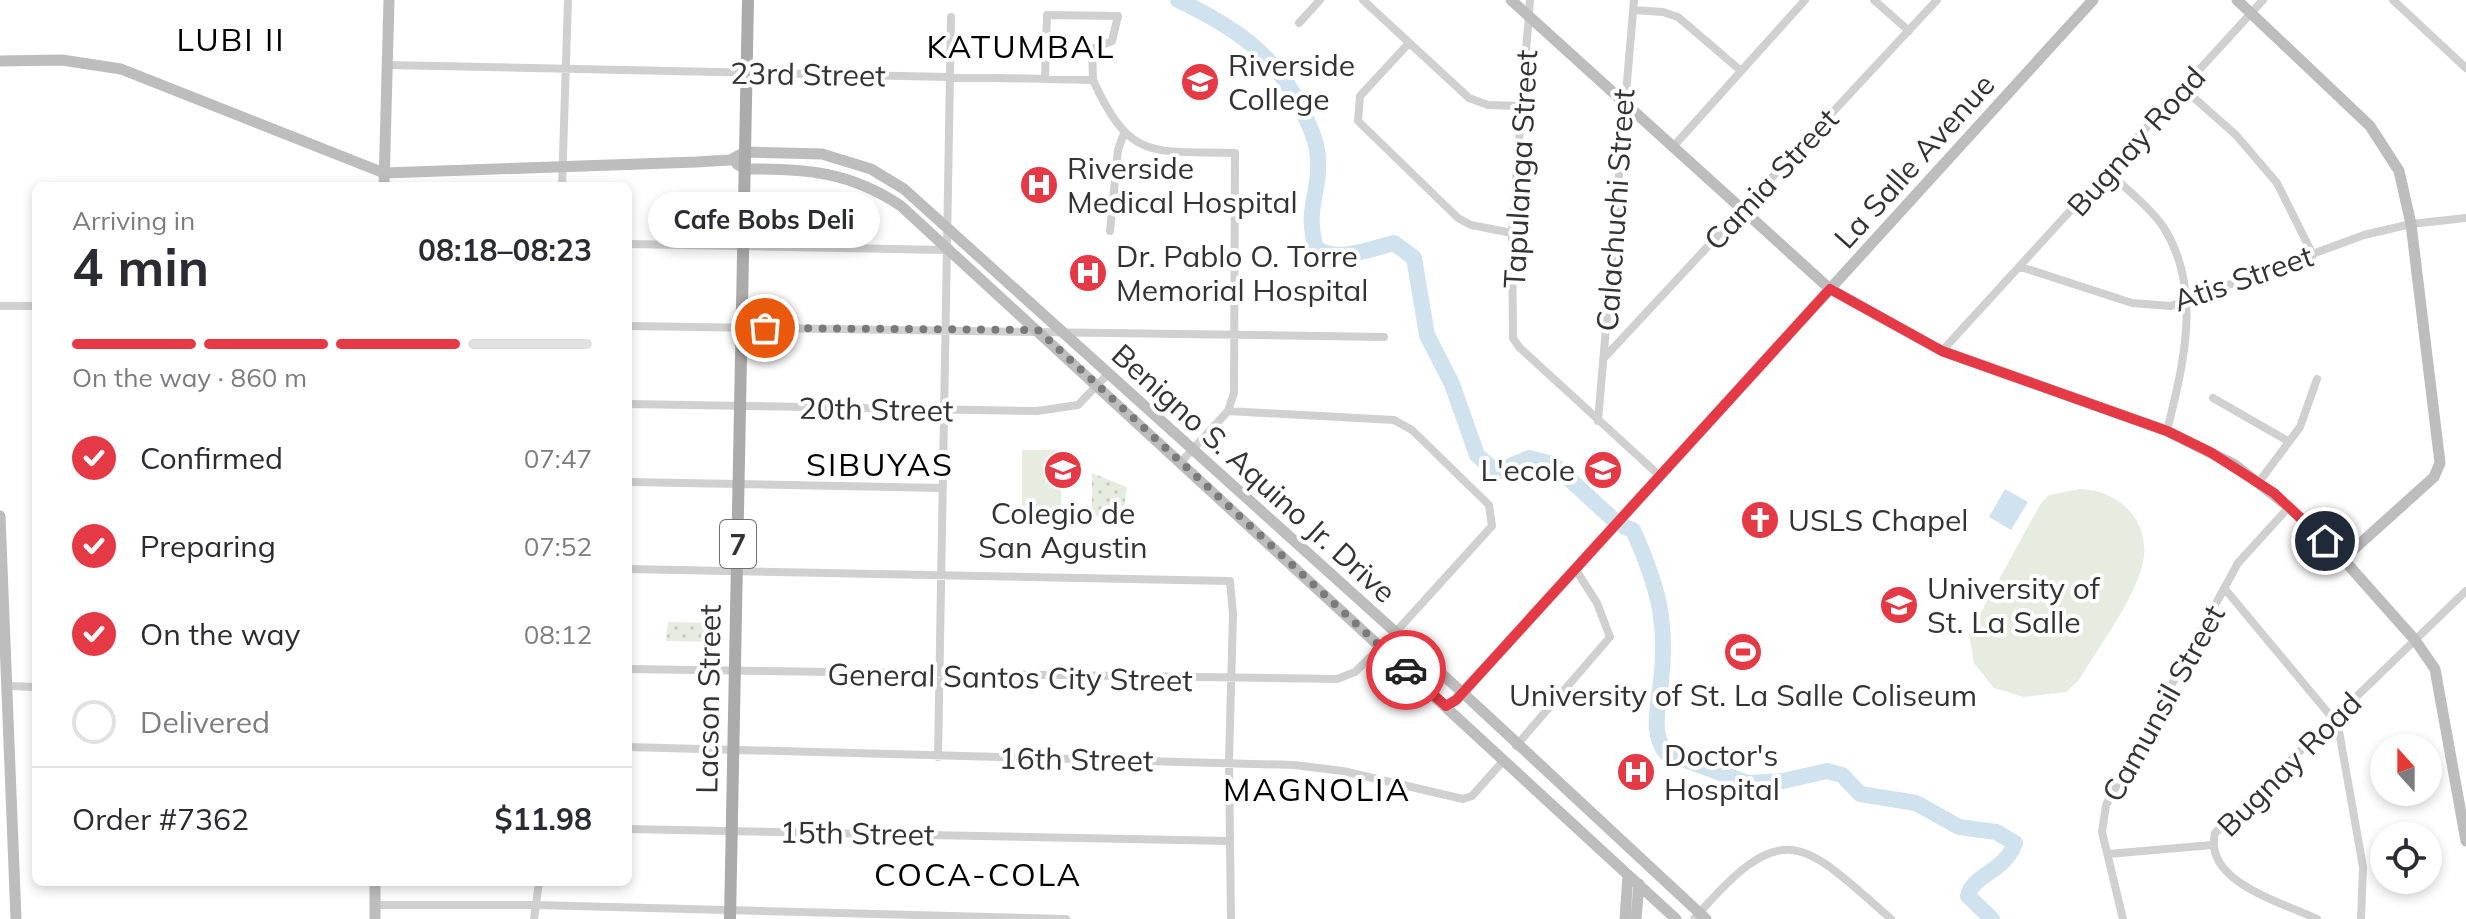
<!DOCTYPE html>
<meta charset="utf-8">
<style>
body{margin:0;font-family:Mulish,sans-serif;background:#f7f7f7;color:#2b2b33;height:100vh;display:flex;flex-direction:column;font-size:30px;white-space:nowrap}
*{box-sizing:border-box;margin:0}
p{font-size:26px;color:#7c7c81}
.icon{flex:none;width:44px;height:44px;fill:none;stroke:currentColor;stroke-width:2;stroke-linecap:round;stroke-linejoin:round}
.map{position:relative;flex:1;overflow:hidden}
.sheet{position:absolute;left:32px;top:182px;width:600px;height:704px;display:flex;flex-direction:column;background:#fff;border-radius:12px;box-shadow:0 4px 12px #0003}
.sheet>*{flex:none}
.needle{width:52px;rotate:339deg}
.tools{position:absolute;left:2370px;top:734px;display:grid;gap:16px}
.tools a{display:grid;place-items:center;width:72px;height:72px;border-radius:50%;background:#fff;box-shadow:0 4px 12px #0003;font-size:40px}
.pin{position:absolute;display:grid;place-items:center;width:68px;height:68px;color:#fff;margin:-34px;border:4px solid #fff;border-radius:50%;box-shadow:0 2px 8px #0007}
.courier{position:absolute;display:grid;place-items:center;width:80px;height:80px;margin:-40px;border:6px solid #e63946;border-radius:50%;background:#fff;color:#222;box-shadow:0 2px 10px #0007}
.bubble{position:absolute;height:56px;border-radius:28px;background:#fff;box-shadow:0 4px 12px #0003;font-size:26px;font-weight:700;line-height:56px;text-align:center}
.headline em{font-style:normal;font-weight:700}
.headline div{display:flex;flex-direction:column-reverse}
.headline{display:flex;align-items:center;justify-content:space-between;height:136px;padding:0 40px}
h1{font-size:52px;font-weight:700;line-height:60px}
.bar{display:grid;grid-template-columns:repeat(4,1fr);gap:12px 8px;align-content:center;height:96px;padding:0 40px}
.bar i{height:10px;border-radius:6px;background:#e1e1e2}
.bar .selected{background:#e63946}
.bar p{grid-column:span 4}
.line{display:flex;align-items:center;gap:20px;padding:0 40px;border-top:2px solid #e1e1e2}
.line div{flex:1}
ol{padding:0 40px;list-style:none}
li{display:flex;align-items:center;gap:24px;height:88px}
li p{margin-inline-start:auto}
li .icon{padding:8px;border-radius:50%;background:#e63946;color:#fff;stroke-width:4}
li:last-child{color:#7c7c81}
li i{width:44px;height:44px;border:4px solid #e1e1e2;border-radius:50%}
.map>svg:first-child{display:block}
</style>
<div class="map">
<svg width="2466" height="919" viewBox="0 0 2466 919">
<defs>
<pattern id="grass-dots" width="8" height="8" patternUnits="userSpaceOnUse" patternTransform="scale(2)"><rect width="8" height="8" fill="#e6ecdf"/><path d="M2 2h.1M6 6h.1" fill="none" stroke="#c6cbc0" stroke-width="1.8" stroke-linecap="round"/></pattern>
</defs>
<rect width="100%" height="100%" fill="#fff"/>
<path fill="url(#grass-dots)" d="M1092,473L1127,487L1123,517L1092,516Z
M668,622L716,623V642L666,641Z"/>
<path fill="#e6ecdf" d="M1022,450H1062L1061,526H1022Z
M2080,489C2123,490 2155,527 2141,570C2129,608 2099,646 2079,680L2066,692L2024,697L1994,688L1974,663L1969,634L2041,503L2049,495Z"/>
<path fill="#cfe2ee" d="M2005,489L2028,502L2011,530L1989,517Z"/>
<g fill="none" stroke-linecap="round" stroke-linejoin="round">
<path stroke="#cfe2ee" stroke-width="16" d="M1178,0C1233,26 1277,55 1303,112C1310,127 1317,141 1318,158C1321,193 1304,207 1316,248C1338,263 1370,249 1394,243L1414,258L1427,335L1452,384L1477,455L1496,472L1529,458L1553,464L1615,521
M1624,527L1633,530C1657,584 1668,620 1661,681C1659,704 1650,733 1666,753L1748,783L1783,781L1827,771L1842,775L1860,794L1916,803L1959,827L1996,832L2015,843C2004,873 1973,874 1968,896L1992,919"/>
<path stroke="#d0d0d0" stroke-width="8" d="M1363,0L1469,98L1488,105L1520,106
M1530,0L1512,233L1513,338L1519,347L1661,477
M1874,0L1909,31
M2393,0L2466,68
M1633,10L1663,12L1678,17L1740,70
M1299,23L1320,0
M1409,43L1360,96L1358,121L1458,218L1471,225L1512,233
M387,65L1093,80C1131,163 1152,150 1235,153L1234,393L1228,411L1181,462
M1045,79L1047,15L1118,16L1112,41L1092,49L1093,80
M2184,89L2236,135L2277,183L2313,255
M1672,148L1805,0
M2108,172C2126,189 2150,207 2164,228C2203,290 2183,366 2167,431
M562,186L568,0
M1110,231L1118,150L1124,133
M628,244L946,250
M2021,267L2132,303L2171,306L2364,235L2411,224L2466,218
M0,306H36
M628,326L1384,337
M1942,351L2263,0
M1604,358L1937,0
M2213,398L2288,441
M628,404L1037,411L1078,405L1109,373
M1228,411L1394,420L1412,430L1489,505L1492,526L1394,634
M1598,421L1634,0
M628,482L943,488
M2259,482L2300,427L2317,379
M628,569L1230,581L1233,614L1229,761L1231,919
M2225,589L2334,720L2339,731L2363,867L2361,919
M628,669L1337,679L1355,672L1381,647
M7,686L36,687
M1516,746L1610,637L1597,603L1576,570
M628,747L1294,765L1343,771L1463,799L1472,796L1504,760
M938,757L951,17
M628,829L1230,841
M2108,854L2212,845
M375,905H536L1066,919
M534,919L539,882
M1694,919C1783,816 1800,838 1891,919
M2123,919L2102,832L2106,805L2238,563L2289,507
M2317,919C2282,902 2203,882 2215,833L2466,591"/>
<path stroke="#bdbdbd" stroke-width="11" d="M1511,0L1830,289L1942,351L2167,431L2235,465L2289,507L2343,559L2415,640L2435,669L2466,841
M2237,0L2370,126L2399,171L2411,224L2440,463L2434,477L2343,559
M0,61L62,60L121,69L384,173L696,162L730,160L745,152L822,154L871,169L904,189L1463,693L1706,919
M737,164L745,169C805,168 851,172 901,206L1676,919
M384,186L389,0
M0,516L16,919
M1446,706L1456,700L2093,0
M375,882V919
M1625,919L1628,875
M1636,919L1639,884"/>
<path stroke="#ababab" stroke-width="12" d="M730,919L748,0"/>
</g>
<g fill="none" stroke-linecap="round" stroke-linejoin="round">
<path stroke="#7a7a7a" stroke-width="8" stroke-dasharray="0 14.4" d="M765,328L1038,330L1406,670"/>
<path stroke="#e63946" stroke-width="10" d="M1406,670L1446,706L1456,700L1830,289L1942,351L2167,431L2210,452L2274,493L2325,541"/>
</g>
<defs>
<g id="university-disc" transform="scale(2)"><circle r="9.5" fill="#e63946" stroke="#fff"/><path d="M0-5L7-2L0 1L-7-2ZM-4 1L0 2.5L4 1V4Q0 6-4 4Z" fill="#fff"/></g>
<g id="hospital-disc" transform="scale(2)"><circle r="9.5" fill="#e63946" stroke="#fff"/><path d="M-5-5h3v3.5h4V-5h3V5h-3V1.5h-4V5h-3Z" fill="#fff"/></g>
<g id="school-disc" transform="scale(2)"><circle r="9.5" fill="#e63946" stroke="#fff"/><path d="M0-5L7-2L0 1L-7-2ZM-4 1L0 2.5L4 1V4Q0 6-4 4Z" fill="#fff"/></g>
<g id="church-disc" transform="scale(2)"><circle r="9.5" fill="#e63946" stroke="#fff"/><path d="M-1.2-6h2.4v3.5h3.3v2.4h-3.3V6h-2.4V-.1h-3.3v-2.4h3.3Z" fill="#fff"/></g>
<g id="stadium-disc" transform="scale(2)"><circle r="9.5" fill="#e63946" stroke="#fff"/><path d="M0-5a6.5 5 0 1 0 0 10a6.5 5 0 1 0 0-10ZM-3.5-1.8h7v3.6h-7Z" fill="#fff"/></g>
</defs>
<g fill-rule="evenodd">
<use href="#university-disc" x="1200" y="82"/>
<use href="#hospital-disc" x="1039" y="185"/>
<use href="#hospital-disc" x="1088" y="273"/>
<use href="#university-disc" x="1063" y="470"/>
<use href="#school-disc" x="1603" y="470"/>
<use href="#church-disc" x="1760" y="520"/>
<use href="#university-disc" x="1899" y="605"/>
<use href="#stadium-disc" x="1743" y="652"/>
<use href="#hospital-disc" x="1636" y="772"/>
</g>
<g text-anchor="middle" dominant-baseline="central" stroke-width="8" stroke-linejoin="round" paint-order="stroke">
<rect fill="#fff" stroke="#707070" stroke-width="2" x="720" y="520" width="36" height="48" rx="6"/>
<g font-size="28" font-weight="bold" fill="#333">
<text x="738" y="544">7</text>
</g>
<g font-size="30" fill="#333" stroke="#fff" text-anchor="start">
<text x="1228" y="65">Riverside<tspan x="1228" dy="34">College</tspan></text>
<text x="1067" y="168">Riverside<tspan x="1067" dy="34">Medical Hospital</tspan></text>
<text x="1116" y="256">Dr. Pablo O. Torre<tspan x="1116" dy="34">Memorial Hospital</tspan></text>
<text x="1575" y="470" text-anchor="end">L'ecole</text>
<text x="1063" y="513" text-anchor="middle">Colegio de<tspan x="1063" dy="34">San Agustin</tspan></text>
<text x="1788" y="520">USLS Chapel</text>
<text x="1927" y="588">University of<tspan x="1927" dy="34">St. La Salle</tspan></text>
<text x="1743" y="695" text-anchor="middle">University of St. La Salle Coliseum</text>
<text x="1664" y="755">Doctor's<tspan x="1664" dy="34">Hospital</tspan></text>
</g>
<g font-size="30" fill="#333" stroke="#fff">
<text transform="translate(808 74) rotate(1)">23rd Street</text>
<text transform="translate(2136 141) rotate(-48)">Bugnay Road</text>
<text transform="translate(1914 161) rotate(-48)">La Salle Avenue</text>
<text transform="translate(1520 169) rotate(-87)">Tapulanga Street</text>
<text transform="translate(1771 179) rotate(-47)">Camia Street</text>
<text transform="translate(1615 210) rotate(-86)">Calachuchi Street</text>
<text transform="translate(2243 278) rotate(-19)">Atis Street</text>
<text transform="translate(876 409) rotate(1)">20th Street</text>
<text transform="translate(1254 473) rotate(42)">Benigno S. Aquino Jr. Drive</text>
<text transform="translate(1010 677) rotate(1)">General Santos City Street</text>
<text transform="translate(708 699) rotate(-89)">Lacson Street</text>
<text transform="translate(2163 703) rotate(-61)">Camunsil Street</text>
<text transform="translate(1076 759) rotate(1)">16th Street</text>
<text transform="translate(2289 764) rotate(-45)">Bugnay Road</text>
<text transform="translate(857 833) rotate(1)">15th Street</text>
</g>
<g font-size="32" letter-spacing="2" fill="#000" stroke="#fff">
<text x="231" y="39">LUBI II</text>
<text x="1021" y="46">KATUMBAL</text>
<text x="880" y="464">SIBUYAS</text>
<text x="1317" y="789">MAGNOLIA</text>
<text x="978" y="874">COCA-COLA</text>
</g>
</g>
</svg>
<div class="tools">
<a><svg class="needle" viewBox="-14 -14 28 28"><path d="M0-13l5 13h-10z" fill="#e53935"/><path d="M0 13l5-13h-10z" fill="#7c7c81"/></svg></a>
<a><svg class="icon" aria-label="locate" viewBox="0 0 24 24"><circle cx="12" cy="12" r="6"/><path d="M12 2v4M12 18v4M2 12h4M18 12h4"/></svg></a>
</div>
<div class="pin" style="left:765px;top:328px;background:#ea580c"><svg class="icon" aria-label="bag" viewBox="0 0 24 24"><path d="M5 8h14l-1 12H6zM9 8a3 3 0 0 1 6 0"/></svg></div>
<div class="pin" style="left:2325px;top:541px;background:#1f2937"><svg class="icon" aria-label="home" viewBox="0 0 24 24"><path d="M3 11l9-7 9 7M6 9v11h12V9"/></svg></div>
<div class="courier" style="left:1406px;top:670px"><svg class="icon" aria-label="car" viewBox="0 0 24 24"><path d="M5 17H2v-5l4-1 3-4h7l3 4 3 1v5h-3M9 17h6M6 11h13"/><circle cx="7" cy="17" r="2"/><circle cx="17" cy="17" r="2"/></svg></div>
<div class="bubble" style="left:648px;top:192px;width:232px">Cafe Bobs Deli</div>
<section class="sheet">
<div class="headline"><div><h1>4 min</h1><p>Arriving in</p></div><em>08:18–08:23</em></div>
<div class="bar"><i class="selected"></i><i class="selected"></i><i class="selected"></i><i></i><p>On the way · 860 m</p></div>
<ol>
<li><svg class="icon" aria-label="check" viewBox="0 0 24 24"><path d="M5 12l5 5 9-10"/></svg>Confirmed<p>07:47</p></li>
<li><svg class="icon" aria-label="check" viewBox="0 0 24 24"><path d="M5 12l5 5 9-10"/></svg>Preparing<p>07:52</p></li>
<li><svg class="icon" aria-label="check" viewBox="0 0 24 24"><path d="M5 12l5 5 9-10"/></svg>On the way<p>08:12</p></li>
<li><i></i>Delivered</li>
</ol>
<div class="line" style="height:104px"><div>Order #7362</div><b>$11.98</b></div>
</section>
</div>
